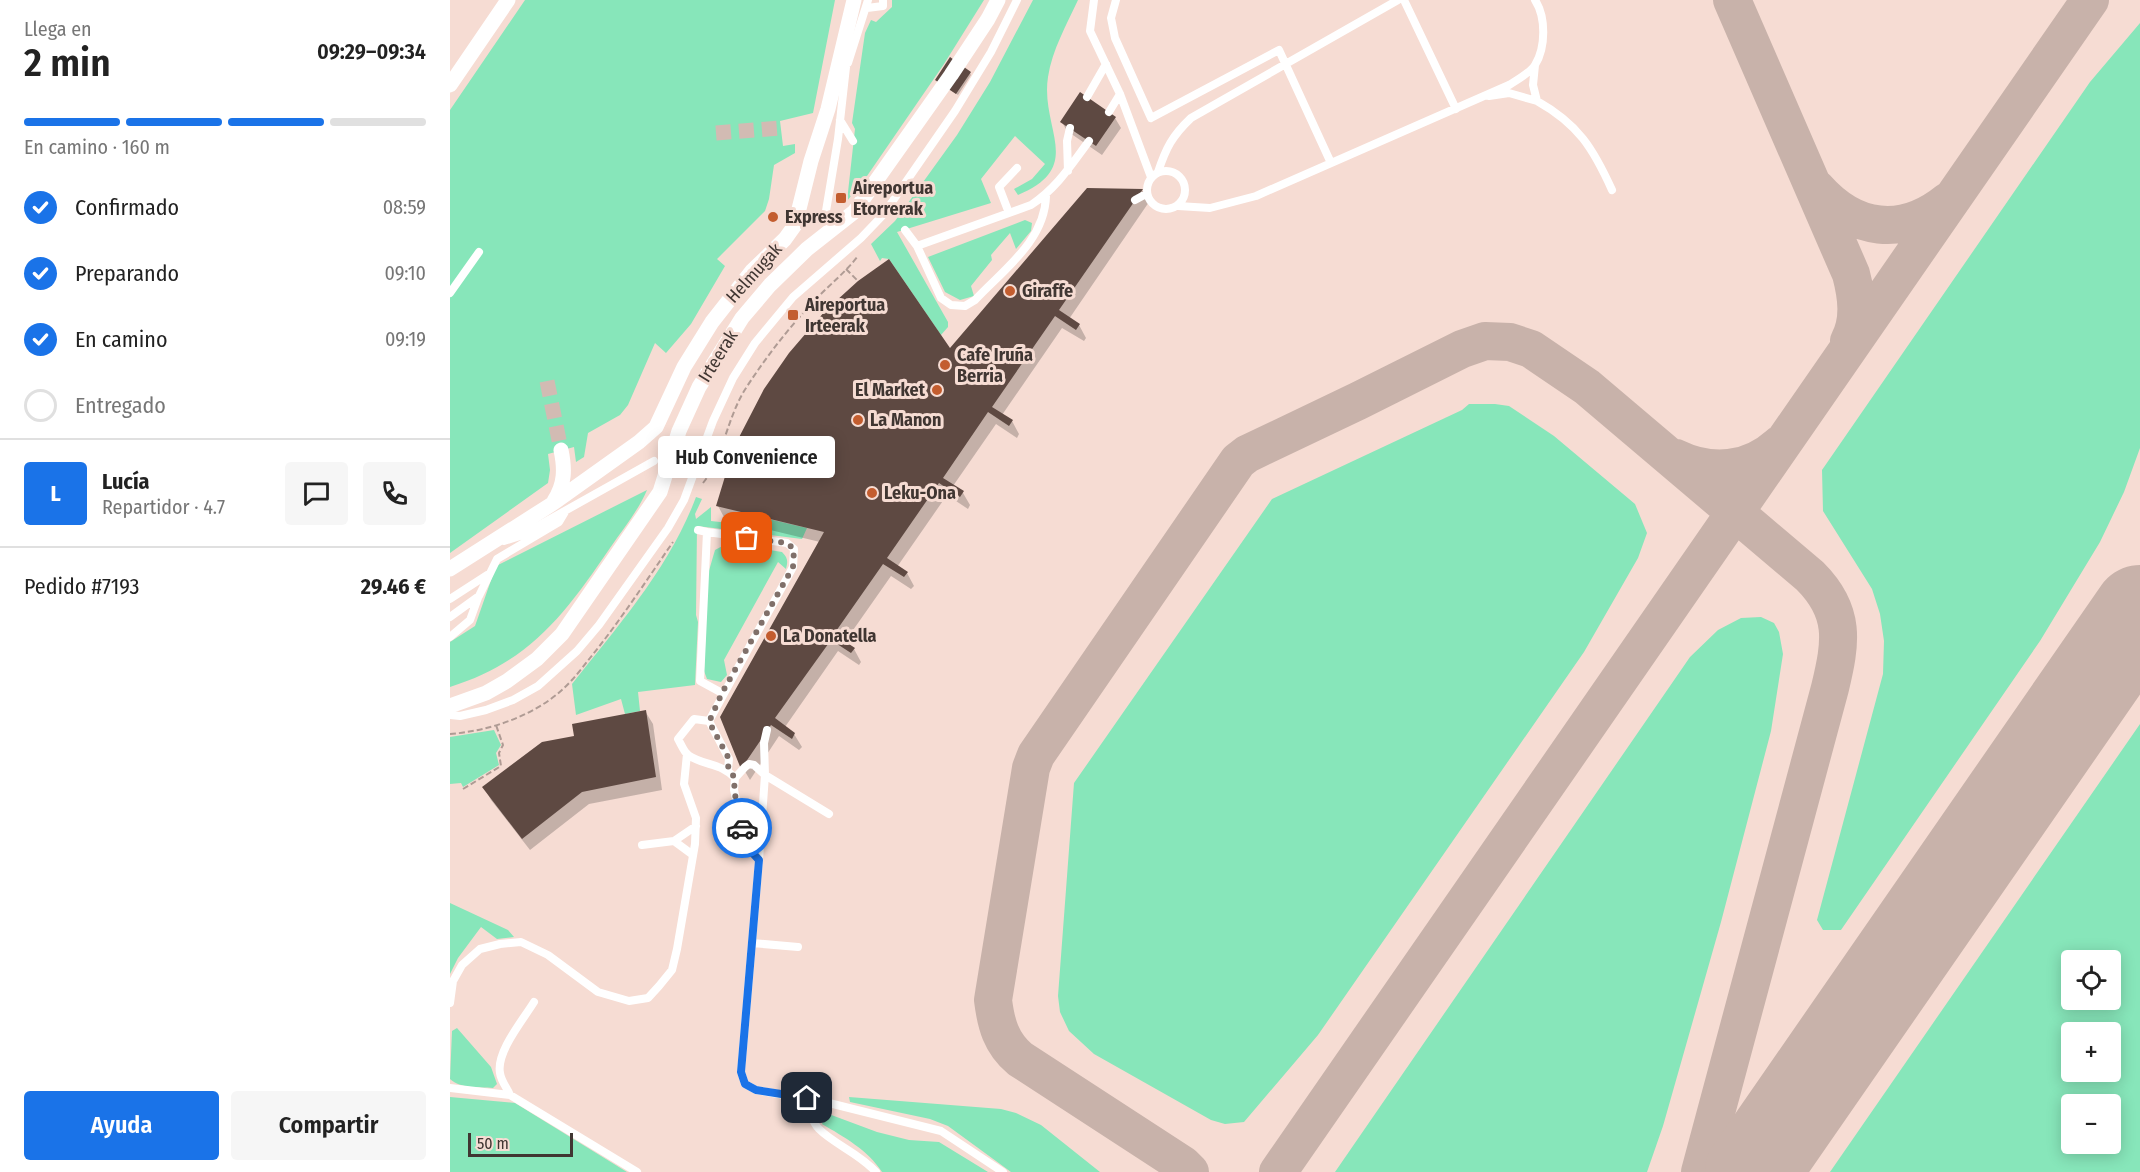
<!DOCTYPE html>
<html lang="es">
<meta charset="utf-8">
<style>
body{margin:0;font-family:"Fira Sans Condensed",sans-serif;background:#f6f6f6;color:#222;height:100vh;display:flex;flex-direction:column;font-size:22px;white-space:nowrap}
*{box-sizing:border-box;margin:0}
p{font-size:20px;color:#767676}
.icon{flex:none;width:33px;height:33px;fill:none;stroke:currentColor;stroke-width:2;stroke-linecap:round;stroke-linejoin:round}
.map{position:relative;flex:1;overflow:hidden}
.drawer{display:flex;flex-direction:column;background:#fff;width:450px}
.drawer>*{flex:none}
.controls{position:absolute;left:1611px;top:950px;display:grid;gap:12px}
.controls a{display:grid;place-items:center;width:60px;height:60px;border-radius:6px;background:#fff;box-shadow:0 3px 15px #0003;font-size:30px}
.scale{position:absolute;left:18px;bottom:15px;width:105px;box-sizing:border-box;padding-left:6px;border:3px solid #403632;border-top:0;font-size:16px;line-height:21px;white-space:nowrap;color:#403632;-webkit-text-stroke:4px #f6dcd3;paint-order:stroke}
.pin{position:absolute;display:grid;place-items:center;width:51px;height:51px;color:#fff;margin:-26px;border-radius:12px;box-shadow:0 3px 9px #0006}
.courier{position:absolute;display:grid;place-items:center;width:60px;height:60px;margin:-30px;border:4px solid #1a73e8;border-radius:50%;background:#fff;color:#222;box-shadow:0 2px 8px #0007}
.bubble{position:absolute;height:42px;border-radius:6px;background:#fff;box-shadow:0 3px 15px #0003;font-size:20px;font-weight:600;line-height:42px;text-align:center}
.head em{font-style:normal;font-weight:600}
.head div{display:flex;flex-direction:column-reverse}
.head{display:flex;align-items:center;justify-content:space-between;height:102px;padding:0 24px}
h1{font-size:39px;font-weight:600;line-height:45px}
.bar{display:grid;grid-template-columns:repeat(4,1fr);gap:9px 6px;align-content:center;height:72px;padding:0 24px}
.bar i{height:8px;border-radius:4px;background:#e0e0e0}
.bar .active{background:#1a73e8}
.bar p{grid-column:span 4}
.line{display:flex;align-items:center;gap:15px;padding:0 24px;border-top:2px solid #e0e0e0}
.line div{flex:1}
.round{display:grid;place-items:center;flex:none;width:63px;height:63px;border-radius:6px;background:#f6f6f6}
ol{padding:0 24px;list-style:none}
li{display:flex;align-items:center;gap:18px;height:66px}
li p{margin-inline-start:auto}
li .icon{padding:6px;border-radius:50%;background:#1a73e8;color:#fff;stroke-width:4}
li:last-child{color:#767676}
li i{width:33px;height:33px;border:3px solid #e0e0e0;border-radius:50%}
.primary-button{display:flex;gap:12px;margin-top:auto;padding:12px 24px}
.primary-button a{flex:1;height:69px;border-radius:6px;background:#1a73e8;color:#fff;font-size:24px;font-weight:600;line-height:69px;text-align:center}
.primary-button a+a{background:#f6f6f6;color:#222}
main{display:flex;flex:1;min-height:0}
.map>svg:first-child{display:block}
</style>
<main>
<section class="drawer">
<div class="head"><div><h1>2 min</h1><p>Llega en</p></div><em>09:29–09:34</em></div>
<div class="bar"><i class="active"></i><i class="active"></i><i class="active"></i><i></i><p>En camino · 160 m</p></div>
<ol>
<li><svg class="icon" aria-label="check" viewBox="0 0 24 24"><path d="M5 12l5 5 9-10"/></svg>Confirmado<p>08:59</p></li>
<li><svg class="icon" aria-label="check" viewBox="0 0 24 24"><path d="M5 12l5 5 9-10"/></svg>Preparando<p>09:10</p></li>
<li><svg class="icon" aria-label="check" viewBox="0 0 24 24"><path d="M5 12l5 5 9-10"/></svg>En camino<p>09:19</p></li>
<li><i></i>Entregado</li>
</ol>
<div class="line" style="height:108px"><b class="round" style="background:#1a73e8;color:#fff">L</b><div><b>Lucía</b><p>Repartidor · 4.7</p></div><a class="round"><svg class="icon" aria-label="chat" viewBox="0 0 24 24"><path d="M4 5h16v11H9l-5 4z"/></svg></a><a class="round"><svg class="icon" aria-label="phone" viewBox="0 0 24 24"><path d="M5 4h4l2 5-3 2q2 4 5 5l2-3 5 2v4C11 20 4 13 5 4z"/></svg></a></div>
<div class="line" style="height:78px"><div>Pedido #7193</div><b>29.46 €</b></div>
<div class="primary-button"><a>Ayuda</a><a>Compartir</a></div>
</section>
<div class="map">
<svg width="1690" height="1172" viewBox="0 0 1690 1172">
<rect width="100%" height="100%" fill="#f6dcd3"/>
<path fill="#87e6ba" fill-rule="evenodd" d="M75,0H385L363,113L330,121L333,146L345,144V153L324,165L319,199L315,211L267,259L275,266L241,324L216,353L205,343L178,405L170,415L138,433L134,457L126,462L124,447L98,454L100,470L98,483L0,553V110Z
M442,0H534L494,64L417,176L397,201L405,129L402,123L415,33L421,20L426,22L442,7Z
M583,0H628C617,24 602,50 598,77C590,129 636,167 568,195L564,189L582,179L595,164L565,136L531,179L541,203L447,232L498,322V327L491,335L439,259L432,258L430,261L421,244L445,221L507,135L540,82Z
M1690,23V448L1674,492L1650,542L1590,641L1391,930H1373L1367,920L1433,674L1434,641L1430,614L1422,589L1373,511L1372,470L1640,82Z
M575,220L582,223L581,231L566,249L560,233L541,255L542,260L521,286L524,296L510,300L495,292L478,257Z
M1019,404H1045L1059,406L1104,436L1185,504L1197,533L1188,558L1134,652L868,1035L794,1122L775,1124L761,1120L644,1054L619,1031L610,1012L608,996L624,783L822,499L1012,410Z
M197,490C188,511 173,529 160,548C115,614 80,662 0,687V642L25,626L46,566Z
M246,497L252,499L245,514L246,519L261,507V521L288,524L292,513L357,528L352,539L247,526L246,615L248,622L245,685L188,692L190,711L175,714L171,699L126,715L122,684C168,626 220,567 246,497Z
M278,543L332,552C338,558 338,561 336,569L328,562L274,660L277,675L271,682L257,679L254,671L258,574L265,550Z
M1311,617L1324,623L1329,632L1333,654L1321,731L1271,922L1213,1126L1197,1172H885L1240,657L1268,630L1291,618Z
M1690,724V1172H1380ZM1622,960H1660V999H1622ZM1622,1032H1660V1071H1622ZM1622,1104H1660V1143H1622Z
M44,730L51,745L46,753L49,765L13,787L11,783L0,784V737Z
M0,903L58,930L64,937L47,939L31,927L8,958L0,974Z
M7,1028L41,1067L47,1084L43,1088C29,1087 11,1089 0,1079L2,1031Z
M0,1097L65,1103L177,1172H0Z
M399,1097L551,1109L566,1113L591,1125L650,1172H561L498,1126L480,1119L400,1102Z
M376,1113L427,1132L459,1140L489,1142L538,1172H432C418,1150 394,1137 372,1124Z"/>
<path fill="#0003" d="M520,73L521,75L508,95L488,82Z
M630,94L665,118L671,128L652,155L617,131L612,122Z
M692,190L699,202L619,319L629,325L636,338L634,341L612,328L552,415L562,421L569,434L567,438L546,424L503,486L513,493L520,505L518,509L497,495L447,567L457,573L464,586L461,589L441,576L394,643L404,649L411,662L409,665L388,651L335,727L344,734L352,747L349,750L329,736L300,780L293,768L370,542L275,519L268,506L500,351Z
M195,711L203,724L212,790L139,804L80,850L41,800L34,787L125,737Z"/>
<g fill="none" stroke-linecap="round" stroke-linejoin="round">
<path stroke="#c8b2aa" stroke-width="38" d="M1282,0L1401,274C1407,297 1410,320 1399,341
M1366,188C1404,231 1452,238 1498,201
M1226,458C1261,475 1299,472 1329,445
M1647,673L1690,589
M740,1172L733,1165L570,1059C551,1043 546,1024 543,1000L581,768L586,755L788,461L797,454L908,401L1012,349L1035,341L1060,342L1081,349L1137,387L1360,576C1396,612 1391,642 1380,688L1250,1172
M828,1172L1640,0"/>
<path stroke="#c8b2aa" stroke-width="94" d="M1302,1172L1690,612"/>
</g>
<path fill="#5e4942" d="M500,57L521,72L506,94L485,80Z
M630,92L666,117L646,146L610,122Z
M637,188L693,189L609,310L630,324L626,330L605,316L542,407L563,420L559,426L538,412L493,478L514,491L510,497L489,483L437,558L458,572L454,577L433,564L384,634L405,648L401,653L381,640L325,718L345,733L342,739L321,725L291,769L270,717L374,532L266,506L284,447L314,389L339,353L375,311L408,281L439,259L500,348Z
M196,710L206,777L132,792L72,839L32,787L92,742L124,736L122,724Z"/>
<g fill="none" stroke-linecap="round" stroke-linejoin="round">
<path stroke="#d2bbb3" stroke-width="15" stroke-dasharray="15 8" stroke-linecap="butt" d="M266,133L330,128
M97,381L111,450"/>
<path stroke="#af9b94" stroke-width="2" stroke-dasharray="6 3" stroke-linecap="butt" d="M396,269L408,281
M263,467L276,471
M253,483C273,458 277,417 296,388C316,357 338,329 363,302C378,286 395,273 408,256
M0,734C39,731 84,716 113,689C123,680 132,668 140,658C170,621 196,581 223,542
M13,789L51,766L49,753L53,745L46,725"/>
<path stroke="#fff" stroke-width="8" d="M644,0L640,31L670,94L701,177
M666,0L661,18L665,38L701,118L829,50L881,163
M954,0L1006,109
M417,8L433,6V0
M398,63L418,0
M1039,96L1059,93L1087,101L1083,85L1085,65
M637,97L656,64
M1087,101C1128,124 1143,148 1162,190
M659,112L670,94
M390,120L403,141
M697 190a19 19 0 1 1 38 0a19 19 0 1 1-38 0Z
M618,171L617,141L620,128
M708,172C716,148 722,136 741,118L948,0
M685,200L696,194
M728,206L760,208L806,196L1059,85C1067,80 1080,73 1085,65C1096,47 1096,17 1085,0
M559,213L549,187L567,168
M375,217L388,139L397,58
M455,230L467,246L491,298L501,305L515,306L525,300C553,270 595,241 596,196
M467,246L581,205C607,188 621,165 639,141
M0,293L29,252
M248,530L257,532
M54,541L70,536L204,461
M0,599L37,575
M0,617L29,596L47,559L109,522L115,512
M0,637L20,620L28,598
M0,715L10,716L36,710L63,700L88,686L127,651L149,625L218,528L234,500L263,421L283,378L305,343L343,297L411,238L433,215L505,111L541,52L567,0
M259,721L343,567L344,549L337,543L257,532L250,681L272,693
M317,730L314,743L315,775L309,860L291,1072L295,1084L306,1090L379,1103L491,1131L553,1172
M278,769L279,759L259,721L244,719L228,739C231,744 234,752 238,755C254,766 272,763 285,778
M224,841L243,855
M192,845L224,841L246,826
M309,860L298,848L294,836L284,790L285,778L295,767L299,764L304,765L315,775L379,814
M302,943L348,947
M0,1003L3,981L12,965L30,949L50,944L71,942L98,955L148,992L179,1001L198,998L209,986L222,970L227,949L245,844L246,818L234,784L237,754
M0,1088L60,1095L187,1172
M60,1095C57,1088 51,1081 50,1073C46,1052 73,1020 84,1002
M357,1099C358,1108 362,1122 369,1129C385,1145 409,1153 426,1172"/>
<path stroke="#fff" stroke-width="15" d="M0,85L58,0
M104,501C115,484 115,469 111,450
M0,569L102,504L189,442L206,427L234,367L262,322L302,271L335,239L345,225L361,161L378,109L404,0
M0,706L36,693L57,681L87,659L112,634L210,492L229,431L249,387L292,318L320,285L357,249L404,212L501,75L538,19L548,0"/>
</g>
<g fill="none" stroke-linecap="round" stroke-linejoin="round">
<path stroke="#80706a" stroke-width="6" stroke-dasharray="0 10.8" d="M292,828L284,790L285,778L278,769L279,759L259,722L272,693L343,567L344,549L337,543L297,538"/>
<path stroke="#1a73e8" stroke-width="8" d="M292,828L298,848L309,860L291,1072L295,1084L306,1090L357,1098"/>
</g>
<g fill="#c35d2f" stroke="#f6dcd3" stroke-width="2">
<rect x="385" y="192" width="12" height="12" rx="3"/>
<circle cx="323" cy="217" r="6"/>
<circle cx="560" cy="291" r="6"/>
<rect x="337" y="309" width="12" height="12" rx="3"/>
<circle cx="495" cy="365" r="6"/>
<circle cx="487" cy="390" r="6"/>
<circle cx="408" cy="420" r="6"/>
<circle cx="422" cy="493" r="6"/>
<circle cx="321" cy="636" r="6"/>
</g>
<g text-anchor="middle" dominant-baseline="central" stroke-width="6" stroke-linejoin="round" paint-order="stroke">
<g font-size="18" font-weight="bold" fill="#403632" stroke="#f6dcd3" text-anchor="start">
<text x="403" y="188">Aireportua<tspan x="403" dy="21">Etorrerak</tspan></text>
<text x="335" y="217">Express</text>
<text x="572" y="291">Giraffe</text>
<text x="355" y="305">Aireportua<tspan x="355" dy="21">Irteerak</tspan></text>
<text x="507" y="355">Cafe Iruña<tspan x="507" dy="21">Berria</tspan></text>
<text x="475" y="390" text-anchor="end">El Market</text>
<text x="420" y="420">La Manon</text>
<text x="434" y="493">Leku-Ona</text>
<text x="333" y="636">La Donatella</text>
</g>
<g font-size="18" fill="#403632" stroke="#f6dcd3">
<text transform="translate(304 273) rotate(-48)">Helmugak</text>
<text transform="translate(268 356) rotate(-58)">Irteerak</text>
</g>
</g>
</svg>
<div class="controls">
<a><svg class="icon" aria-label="locate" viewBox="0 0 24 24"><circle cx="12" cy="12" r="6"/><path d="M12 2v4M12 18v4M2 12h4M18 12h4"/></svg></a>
<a>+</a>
<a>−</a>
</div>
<div class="scale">50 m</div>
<div class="pin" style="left:297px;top:538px;background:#ea580c"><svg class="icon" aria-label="bag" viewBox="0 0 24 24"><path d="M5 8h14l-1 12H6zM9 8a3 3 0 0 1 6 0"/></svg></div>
<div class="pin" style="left:357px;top:1098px;background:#1f2937"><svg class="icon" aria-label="home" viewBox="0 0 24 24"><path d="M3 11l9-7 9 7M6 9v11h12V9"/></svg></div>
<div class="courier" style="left:292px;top:828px"><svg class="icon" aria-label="car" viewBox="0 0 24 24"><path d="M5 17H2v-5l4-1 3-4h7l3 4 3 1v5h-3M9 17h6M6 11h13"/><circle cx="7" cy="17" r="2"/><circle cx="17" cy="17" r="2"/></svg></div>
<div class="bubble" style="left:208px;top:436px;width:177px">Hub Convenience</div>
</div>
</main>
